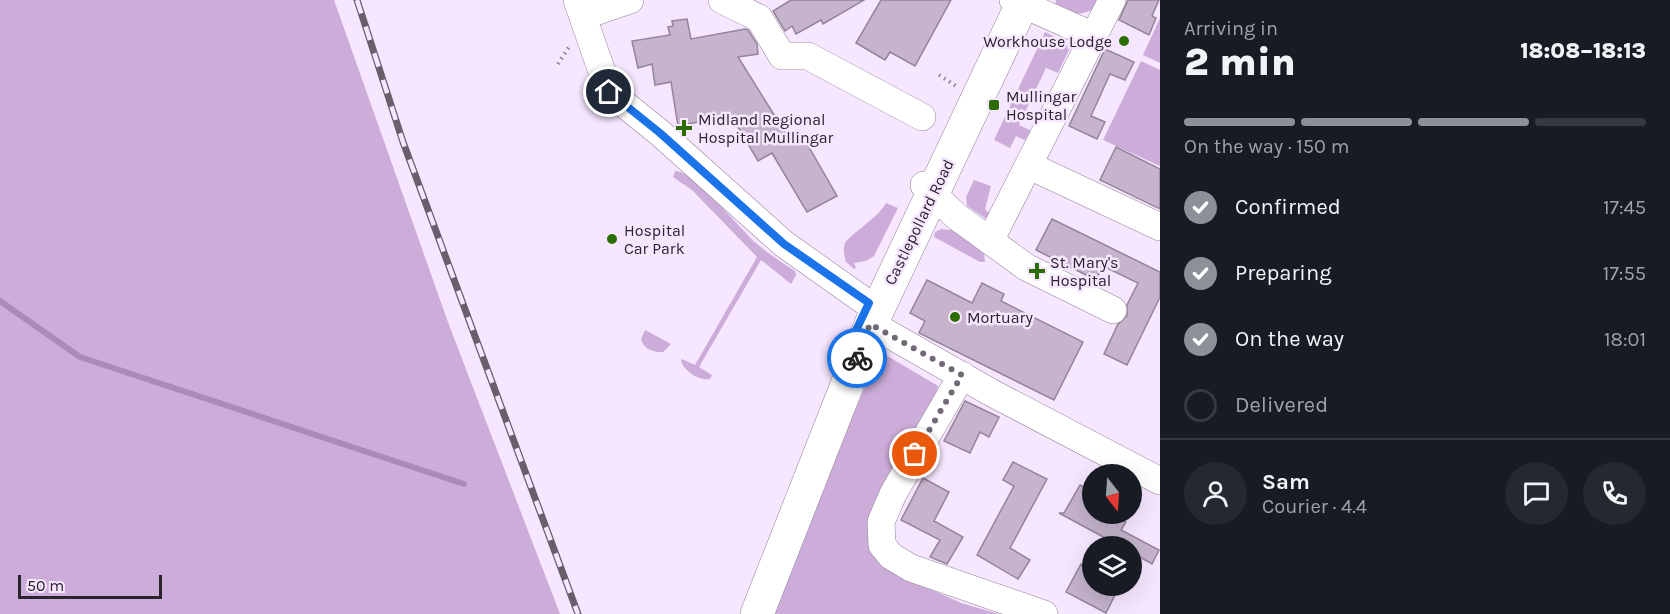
<!DOCTYPE html>
<meta charset="utf-8">
<style>
body{margin:0;font-family:Karla,sans-serif;background:#242831;color:#f1f3f6;height:100vh;display:flex;flex-direction:column;font-size:22px;white-space:nowrap}
*{box-sizing:border-box;margin:0}
p{font-size:20px;color:#9ea1a6}
.icon{flex:none;width:33px;height:33px;fill:none;stroke:currentColor;stroke-width:2;stroke-linecap:round;stroke-linejoin:round}
.map{position:relative;flex:1;overflow:hidden}
.side{display:flex;flex-direction:column;background:#171b24;width:510px}
.side>*{flex:none}
.needle{width:39px;rotate:163deg}
.tools{position:absolute;left:1082px;top:464px;display:grid;gap:12px}
.tools a{display:grid;place-items:center;width:60px;height:60px;border-radius:50%;background:#171b24;box-shadow:0 6px 24px #0002;font-size:30px}
.scale{position:absolute;left:18px;bottom:15px;width:144px;box-sizing:border-box;padding-left:6px;border:3px solid #2b242d;border-top:0;font-size:16px;line-height:21px;white-space:nowrap;color:#2b242d;-webkit-text-stroke:4px #f7e6ff;paint-order:stroke}
.pin{position:absolute;display:grid;place-items:center;width:51px;height:51px;color:#fff;margin:-26px;border:3px solid #fff;border-radius:50%;box-shadow:0 2px 6px #0007}
.courier{position:absolute;display:grid;place-items:center;width:60px;height:60px;margin:-30px;border:4px solid #1a73e8;border-radius:50%;background:#fff;color:#222;box-shadow:0 2px 8px #0007}
.overview em{font-style:normal;font-weight:800}
.overview div{display:flex;flex-direction:column-reverse}
.overview{display:flex;align-items:center;justify-content:space-between;height:102px;padding:0 24px}
h1{font-size:39px;font-weight:800;line-height:45px}
.bar{display:grid;grid-template-columns:repeat(4,1fr);gap:9px 6px;align-content:center;height:72px;padding:0 24px}
.bar i{height:8px;border-radius:4px;background:#363941}
.bar .active{background:#8c9099}
.bar p{grid-column:span 4}
.line{display:flex;align-items:center;gap:15px;padding:0 24px;border-top:2px solid #363941}
.line div{flex:1}
.round{display:grid;place-items:center;flex:none;width:63px;height:63px;border-radius:32px;background:#242831}
ol{padding:0 24px;list-style:none}
li{display:flex;align-items:center;gap:18px;height:66px}
li p{margin-inline-start:auto}
li .icon{padding:6px;border-radius:50%;background:#8c9099;color:#fff;stroke-width:4}
li:last-child{color:#9ea1a6}
li i{width:33px;height:33px;border:3px solid #363941;border-radius:50%}
main{display:flex;flex:1;min-height:0}
.map>svg:first-child{display:block}
</style>
<main>
<div class="map">
<svg width="1160" height="614" viewBox="0 0 1160 614">
<rect width="100%" height="100%" fill="#f7e6ff"/>
<path fill="#ccadd9" d="M0,0H334L449,325L560,614H0Z
M1056,0H1103C1090,17 1072,16 1055,8Z
M1160,18V63L1143,55Z
M1045,32L1065,42L1069,50L1058,73L1046,68L1019,125L1034,132L1029,142L1016,136L1010,148L994,140Z
M1141,61L1160,70V166L1103,140Z
M675,171C693,170 741,230 757,244C769,254 782,263 795,271L796,275L791,284L761,260L699,367L712,375L710,379C699,381 684,371 681,361L682,359L695,365L757,257L692,190L673,177Z
M974,180L991,186L985,209L991,215L988,220L967,206L966,197Z
M886,203L898,208L874,256L866,261L854,263L856,268L854,269L846,262C844,256 843,249 845,243C849,235 877,219 886,203Z
M953,225L984,254L985,262H980L934,237L935,232L941,229L950,230Z
M645,330L671,344L663,352C654,353 643,349 641,339Z
M882,349L884,354L938,386L936,394L879,502L897,574L961,603L999,614H772L792,553Z"/>
<g fill="none" stroke-linecap="round" stroke-linejoin="round">
<path stroke="#ab89b9" stroke-width="6" d="M0,301L80,357L464,484"/>
</g>
<path fill="#c5b4cc" stroke="#94849a" stroke-width="1.5" d="M791,0H864L823,24L821,20L796,34L792,26L785,31L773,11Z
M881,0H951L915,66L890,52L885,60L856,43Z
M1128,0H1159L1152,16L1156,18L1149,35L1119,20Z
M687,19L691,39L745,29L748,30L757,44L758,54L738,57L791,142L802,135L837,196L807,212L772,153L758,161L735,122L733,123L728,116L678,126L671,82L655,85L652,64L638,68L632,41L670,35L668,27L673,26L672,21Z
M1105,49L1134,62L1125,80L1110,74L1091,116L1105,122L1097,139L1069,126Z
M1116,147L1160,169V209L1100,180Z
M1052,219L1160,272V297L1127,365L1104,354L1118,324L1127,316V305L1138,283L1103,266L1096,280L1036,250Z
M927,280L972,303L982,283L1004,294L1001,301L1083,342L1054,400L919,333L925,321L910,313Z
M965,401L999,417L989,437L980,432L970,453L944,441Z
M1013,462L1047,479L1010,548L1030,560L1018,579L977,555L1014,486L1003,480Z
M923,478L949,492L934,521L963,537L947,564L930,557L940,540L901,520Z
M1080,485L1092,492V513H1110L1126,522L1121,530L1159,550L1152,564L1131,552V546H1120L1059,513H1064Z
M1081,564L1092,570V585H1120L1106,613L1066,592Z"/>
<g fill="none" stroke-linecap="round" stroke-linejoin="round">
<g stroke="#928299" stroke-width="28">
<path id="minor" d="M577,0L609,92L660,133L784,244L863,300L878,308
M722,0L759,18L782,56H808L922,117
M1013,0L1094,36
M583,16L630,0
M1030,166L1160,227
M924,185L956,216L1026,267L1113,310
M990,241L1112,0
M871,324L992,393L1160,481
M962,375L893,494L881,522L882,545L891,556L911,568L1044,614"/>
</g>
<g stroke="#928299" stroke-width="34">
<path id="major" d="M757,614L871,324L1024,0"/>
</g>
<path stroke="#8f8494" stroke-width="4" stroke-dasharray="1.5 4.5" stroke-linecap="butt" d="M558,64L569,47
M939,75L956,86"/>
<use href="#minor" stroke="#fff" stroke-width="27"/>
<use href="#major" stroke="#fff" stroke-width="33"/>
<g stroke="#685e6c" stroke-width="7">
<path id="rail" d="M357,0L403,142L578,614"/>
</g>
<use href="#rail" stroke="#f7e6ff" stroke-width="4.5" stroke-dasharray="14" stroke-linecap="butt"/>
</g>
<g fill="none" stroke-linecap="round" stroke-linejoin="round">
<path stroke="#726876" stroke-width="6" stroke-dasharray="0 10.8" d="M857,358L870,324L962,375L915,454"/>
<path stroke="#1a73e8" stroke-width="8" d="M609,92L660,133L784,244L869,303L848,347L850,375L857,358"/>
</g>
<g fill="#2b6d03" stroke="#f7e6ff" stroke-width="2">
<circle cx="1124" cy="41" r="6"/>
<rect x="988" y="99" width="12" height="12" rx="3"/>
<path d="M681 119h6v6h6v6h-6v6h-6v-6h-6v-6h6z"/>
<circle cx="612" cy="239" r="6"/>
<path d="M1034 262h6v6h6v6h-6v6h-6v-6h-6v-6h6z"/>
<circle cx="955" cy="317" r="6"/>
</g>
<g text-anchor="middle" dominant-baseline="central" stroke-width="5" stroke-linejoin="round" paint-order="stroke">
<g font-size="16" fill="#2b242d" stroke="#f7e6ff" text-anchor="start">
<text x="1112" y="41" text-anchor="end">Workhouse Lodge</text>
<text x="1006" y="96">Mullingar<tspan x="1006" dy="18">Hospital</tspan></text>
<text x="698" y="119">Midland Regional<tspan x="698" dy="18">Hospital Mullingar</tspan></text>
<text x="624" y="230">Hospital<tspan x="624" dy="18">Car Park</tspan></text>
<text x="1050" y="262">St. Mary's<tspan x="1050" dy="18">Hospital</tspan></text>
<text x="967" y="317">Mortuary</text>
</g>
<g font-size="16" fill="#2b242d" stroke="#f7e6ff">
<text transform="translate(919 222) rotate(-64)">Castlepollard Road</text>
</g>
</g>
</svg>
<div class="tools">
<a><svg class="needle" viewBox="-14 -14 28 28"><path d="M0-13l5 13h-10z" fill="#e53935"/><path d="M0 13l5-13h-10z" fill="#9ea1a6"/></svg></a>
<a><svg class="icon" aria-label="layers" viewBox="0 0 24 24"><path d="M12 4l9 5-9 5-9-5zM3 14l9 5 9-5"/></svg></a>
</div>
<div class="scale">50 m</div>
<div class="pin" style="left:915px;top:454px;background:#ea580c"><svg class="icon" aria-label="bag" viewBox="0 0 24 24"><path d="M5 8h14l-1 12H6zM9 8a3 3 0 0 1 6 0"/></svg></div>
<div class="pin" style="left:609px;top:92px;background:#1f2937"><svg class="icon" aria-label="home" viewBox="0 0 24 24"><path d="M3 11l9-7 9 7M6 9v11h12V9"/></svg></div>
<div class="courier" style="left:857px;top:358px"><svg class="icon" aria-label="bike" viewBox="0 0 24 24"><circle cx="6" cy="16" r="4"/><circle cx="18" cy="16" r="4"/><path d="M6 16l4-8h5l3 8M10 8l3 8H6M13 5h3"/></svg></div>
</div>
<section class="side">
<div class="overview"><div><h1>2 min</h1><p>Arriving in</p></div><em>18:08–18:13</em></div>
<div class="bar"><i class="active"></i><i class="active"></i><i class="active"></i><i></i><p>On the way · 150 m</p></div>
<ol>
<li><svg class="icon" aria-label="check" viewBox="0 0 24 24"><path d="M5 12l5 5 9-10"/></svg>Confirmed<p>17:45</p></li>
<li><svg class="icon" aria-label="check" viewBox="0 0 24 24"><path d="M5 12l5 5 9-10"/></svg>Preparing<p>17:55</p></li>
<li><svg class="icon" aria-label="check" viewBox="0 0 24 24"><path d="M5 12l5 5 9-10"/></svg>On the way<p>18:01</p></li>
<li><i></i>Delivered</li>
</ol>
<div class="line" style="height:108px"><a class="round"><svg class="icon" aria-label="person" viewBox="0 0 24 24"><circle cx="12" cy="8" r="4"/><path d="M4 21q1-7 8-7t8 7"/></svg></a><div><b>Sam</b><p>Courier · 4.4</p></div><a class="round"><svg class="icon" aria-label="chat" viewBox="0 0 24 24"><path d="M4 5h16v11H9l-5 4z"/></svg></a><a class="round"><svg class="icon" aria-label="phone" viewBox="0 0 24 24"><path d="M5 4h4l2 5-3 2q2 4 5 5l2-3 5 2v4C11 20 4 13 5 4z"/></svg></a></div>
</section>
</main>
